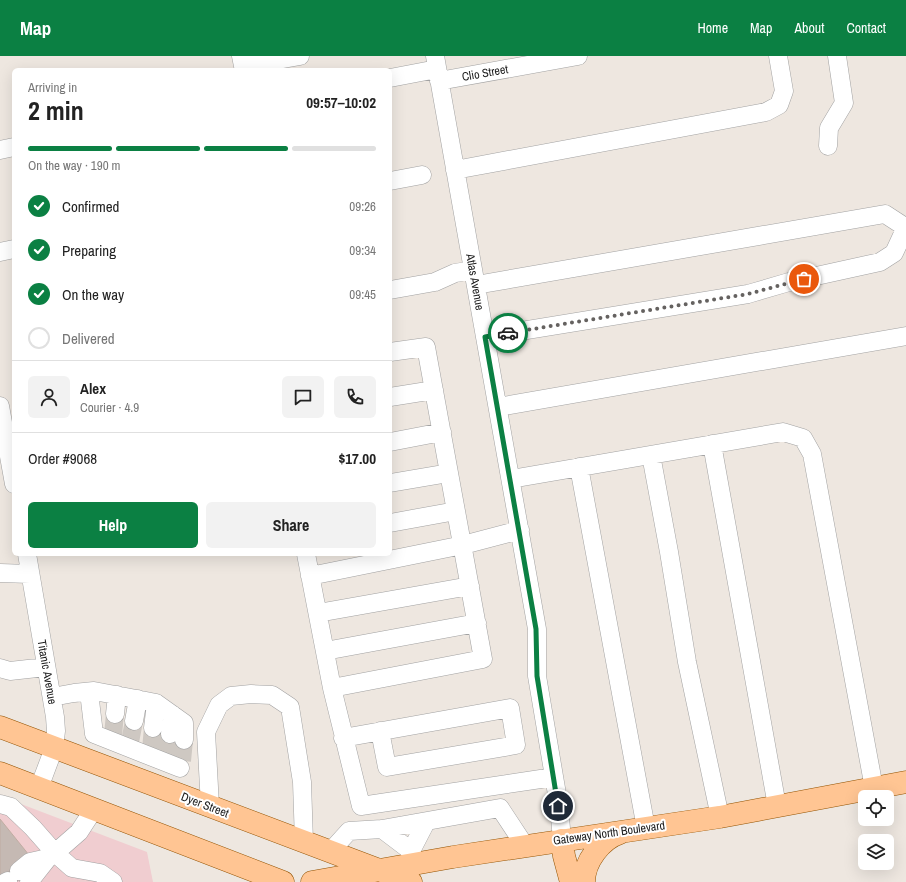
<!DOCTYPE html>
<meta charset="utf-8">
<style>
body{margin:0;font-family:"Archivo Narrow",sans-serif;background:#f2f2f2;color:#222;height:100vh;display:flex;flex-direction:column;font-size:15px;white-space:nowrap}
*{box-sizing:border-box;margin:0}
p{font-size:13px;color:#767676}
.icon{flex:none;width:22px;height:22px;fill:none;stroke:currentColor;stroke-width:2;stroke-linecap:round;stroke-linejoin:round}
.map{position:relative;flex:1;overflow:hidden}
.side{position:absolute;left:12px;top:12px;width:380px;height:488px;display:flex;flex-direction:column;background:#fff;border-radius:6px;box-shadow:0 4px 16px #0002}
.side>*{flex:none}
.controls{position:absolute;left:858px;top:734px;display:grid;gap:8px}
.controls a{display:grid;place-items:center;width:36px;height:36px;border-radius:6px;background:#fff;box-shadow:0 4px 16px #0002;font-size:20px}
.pin{position:absolute;display:grid;place-items:center;width:34px;height:34px;color:#fff;margin:-17px;border:2px solid #fff;border-radius:50%;box-shadow:0 1px 4px #0007}
.courier{position:absolute;display:grid;place-items:center;width:40px;height:40px;margin:-20px;border:3px solid #0b8043;border-radius:50%;background:#fff;color:#222;box-shadow:0 1px 5px #0007}
.summary em{font-style:normal;font-weight:700}
.summary div{display:flex;flex-direction:column-reverse}
.summary{display:flex;align-items:center;justify-content:space-between;height:68px;padding:0 16px}
h1{font-size:26px;font-weight:700;line-height:30px}
.bar{display:grid;grid-template-columns:repeat(4,1fr);gap:6px 4px;align-content:center;height:48px;padding:0 16px}
.bar i{height:5px;border-radius:3px;background:#e0e0e0}
.bar .active{background:#0b8043}
.bar p{grid-column:span 4}
.line{display:flex;align-items:center;gap:10px;padding:0 16px;border-top:1px solid #e0e0e0}
.line div{flex:1}
.round{display:grid;place-items:center;flex:none;width:42px;height:42px;border-radius:6px;background:#f2f2f2}
ol{padding:0 16px;list-style:none}
li{display:flex;align-items:center;gap:12px;height:44px}
li p{margin-inline-start:auto}
li .icon{padding:4px;border-radius:50%;background:#0b8043;color:#fff;stroke-width:4}
li:last-child{color:#767676}
li i{width:22px;height:22px;border:2px solid #e0e0e0;border-radius:50%}
.cta{display:flex;gap:8px;margin-top:auto;padding:8px 16px}
.cta a{flex:1;height:46px;border-radius:6px;background:#0b8043;color:#fff;font-size:16px;font-weight:700;line-height:46px;text-align:center}
.cta a+a{background:#f2f2f2;color:#222}
header{display:flex;align-items:center;gap:24px;box-sizing:border-box;height:56px;padding:0 20px;background:#0b8043;color:#fff}
header strong{font-size:19px}
nav{display:flex;gap:22px;margin-inline-start:auto;font-size:14px}
.map>svg:first-child{display:block}
</style>
<header>
<strong>Map</strong>
<nav><a>Home</a><a>Map</a><a>About</a><a>Contact</a></nav>
</header>
<div class="map">
<svg width="906" height="826" viewBox="0 0 906 826">
<rect width="100%" height="100%" fill="#eee7e0"/>
<path fill="#f0cdd0" d="M0,740L147,796L153,826H0Z"/>
<path fill="#c5b9b3" stroke="#c0aca2" d="M0,763L29,799L0,823Z"/>
<g fill="none" stroke-linecap="round" stroke-linejoin="round">
<path stroke="#cec8c2" stroke-width="18" stroke-dasharray="18 9" stroke-linecap="butt" d="M113,679L115,658
M130,686L134,665
M151,693L153,672
M168,699L170,678
M182,705L184,684"/>
<g stroke="#a2a2a2" stroke-width="19">
<path id="minor" d="M241,0L243,10L300,0
M435,0L537,573V620L559,750L562,784
M390,22L437,13
M439,25L578,0
M828,90L829,72L844,47L837,0
M0,94L14,91
M455,114L766,56L779,49L784,35L778,0
M390,125L422,119
M0,196L14,193
M476,229L885,158L905,171
M390,234L435,226L455,217L473,214
M485,281L748,238L789,226L880,206L894,197L906,171
M390,341L434,334
M0,350L14,428
M498,351L906,280
M390,386L442,376
M712,388L777,750
M651,399L669,496L687,606L720,761
M579,411L646,772
M511,423L783,376L803,382L812,398L874,732
M390,427L449,417
M390,467L456,455
M27,498L55,661L56,675L54,692L39,732
M306,498L332,632L361,750L554,721
M0,517L30,518
M310,520L463,489L520,474
M318,557L470,530
M325,595L477,567
M0,612L10,615L46,611
M332,632L483,603L426,291L390,296
M89,636L94,678L180,712
M52,641L74,637L94,635L131,642L156,647L184,667V684
M115,658L117,639
M134,665L138,643
M153,672L156,647
M170,678L173,659
M343,682L510,652L516,689L387,711L380,675
M0,748L11,751L33,772L55,797L79,776L94,753
M210,750L206,676L219,649L231,640L251,638L272,639L290,651L302,726L304,786
M382,773L411,795
M330,796L349,775L382,773L500,752L525,790
M414,808L411,795L426,766
M19,815L30,806L48,802
M6,826L8,825
M29,826L48,802L55,797L72,812L100,817L113,826"/>
</g>
<g stroke="#925200" stroke-width="23">
<path id="major" d="M0,671L411,826
M0,717L283,826
M562,784L564,800L571,826
M312,826L453,801L720,761L906,726
M584,826C584,806 601,783 620,777"/>
</g>
<use href="#minor" stroke="#fff" stroke-width="18"/>
<use href="#major" stroke="#ffc593" stroke-width="22"/>
</g>
<g fill="none" stroke-linecap="round" stroke-linejoin="round">
<path stroke="#656260" stroke-width="4" stroke-dasharray="0 7.2" d="M508,277L748,238L804,223"/>
<path stroke="#0b8043" stroke-width="5" d="M508,277L485,281L536,573L537,620L558,750"/>
</g>
<g text-anchor="middle" dominant-baseline="central" stroke-width="4" stroke-linejoin="round" paint-order="stroke">
<g font-size="12" fill="#1b1b1b" stroke="#fff">
<text transform="translate(485 17) rotate(-10)">Clio Street</text>
<text transform="translate(475 226) rotate(80)">Atlas Avenue</text>
<text transform="translate(47 616) rotate(80)">Titanic Avenue</text>
<text transform="translate(205 749) rotate(21)">Dyer Street</text>
<text transform="translate(609 777) rotate(-8)">Gateway North Boulevard</text>
</g>
</g>
</svg>
<div class="controls">
<a><svg class="icon" aria-label="locate" viewBox="0 0 24 24"><circle cx="12" cy="12" r="6"/><path d="M12 2v4M12 18v4M2 12h4M18 12h4"/></svg></a>
<a><svg class="icon" aria-label="layers" viewBox="0 0 24 24"><path d="M12 4l9 5-9 5-9-5zM3 14l9 5 9-5"/></svg></a>
</div>
<div class="pin" style="left:804px;top:223px;background:#ea580c"><svg class="icon" aria-label="bag" viewBox="0 0 24 24"><path d="M5 8h14l-1 12H6zM9 8a3 3 0 0 1 6 0"/></svg></div>
<div class="pin" style="left:558px;top:750px;background:#1f2937"><svg class="icon" aria-label="home" viewBox="0 0 24 24"><path d="M3 11l9-7 9 7M6 9v11h12V9"/></svg></div>
<div class="courier" style="left:508px;top:277px"><svg class="icon" aria-label="car" viewBox="0 0 24 24"><path d="M5 17H2v-5l4-1 3-4h7l3 4 3 1v5h-3M9 17h6M6 11h13"/><circle cx="7" cy="17" r="2"/><circle cx="17" cy="17" r="2"/></svg></div>
<section class="side">
<div class="summary"><div><h1>2 min</h1><p>Arriving in</p></div><em>09:57–10:02</em></div>
<div class="bar"><i class="active"></i><i class="active"></i><i class="active"></i><i></i><p>On the way · 190 m</p></div>
<ol>
<li><svg class="icon" aria-label="check" viewBox="0 0 24 24"><path d="M5 12l5 5 9-10"/></svg>Confirmed<p>09:26</p></li>
<li><svg class="icon" aria-label="check" viewBox="0 0 24 24"><path d="M5 12l5 5 9-10"/></svg>Preparing<p>09:34</p></li>
<li><svg class="icon" aria-label="check" viewBox="0 0 24 24"><path d="M5 12l5 5 9-10"/></svg>On the way<p>09:45</p></li>
<li><i></i>Delivered</li>
</ol>
<div class="line" style="height:72px"><a class="round"><svg class="icon" aria-label="person" viewBox="0 0 24 24"><circle cx="12" cy="8" r="4"/><path d="M4 21q1-7 8-7t8 7"/></svg></a><div><b>Alex</b><p>Courier · 4.9</p></div><a class="round"><svg class="icon" aria-label="chat" viewBox="0 0 24 24"><path d="M4 5h16v11H9l-5 4z"/></svg></a><a class="round"><svg class="icon" aria-label="phone" viewBox="0 0 24 24"><path d="M5 4h4l2 5-3 2q2 4 5 5l2-3 5 2v4C11 20 4 13 5 4z"/></svg></a></div>
<div class="line" style="height:52px"><div>Order #9068</div><b>$17.00</b></div>
<div class="cta"><a>Help</a><a>Share</a></div>
</section>
</div>
